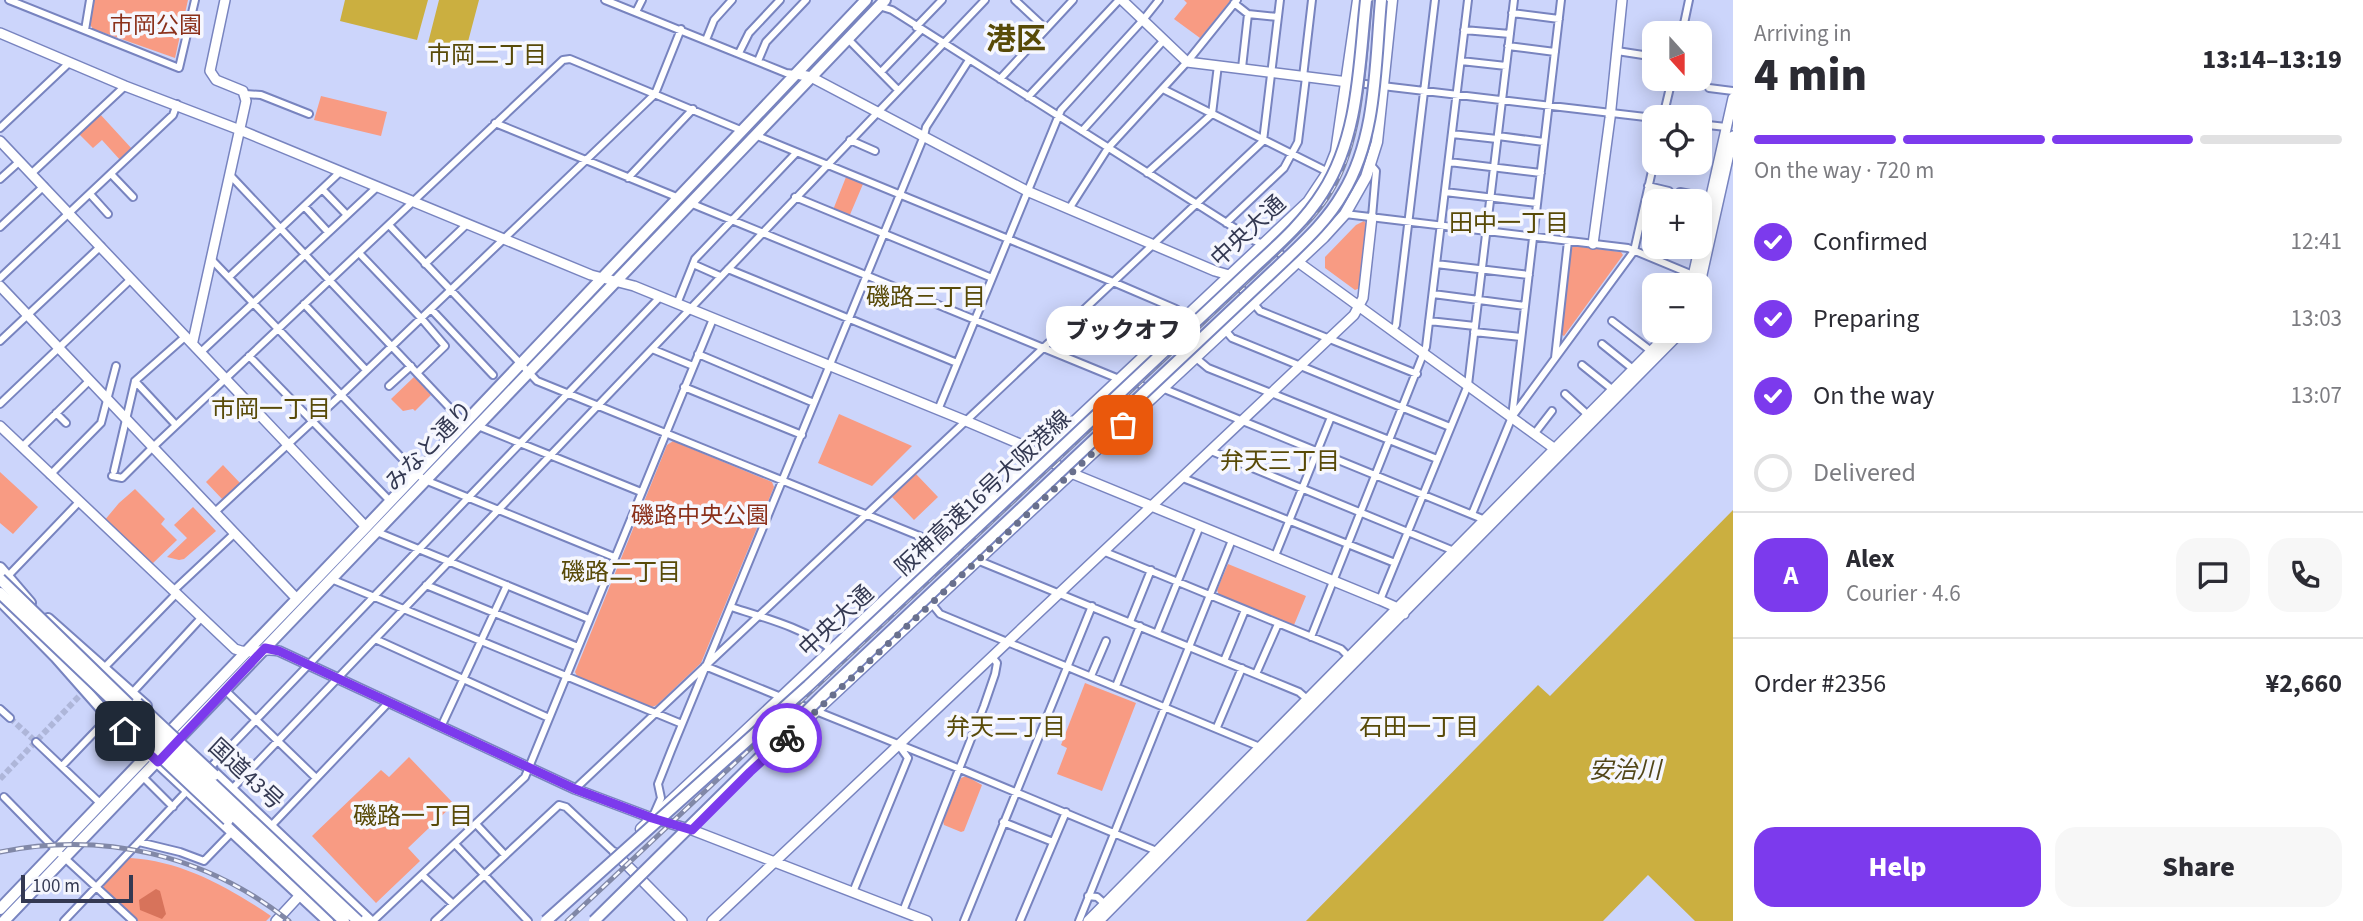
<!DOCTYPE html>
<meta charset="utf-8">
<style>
body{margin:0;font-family:"Source Sans 3","Noto Sans JP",sans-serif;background:#f7f7f7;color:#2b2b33;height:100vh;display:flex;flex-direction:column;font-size:26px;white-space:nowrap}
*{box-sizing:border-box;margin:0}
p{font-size:23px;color:#7c7c81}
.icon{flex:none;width:38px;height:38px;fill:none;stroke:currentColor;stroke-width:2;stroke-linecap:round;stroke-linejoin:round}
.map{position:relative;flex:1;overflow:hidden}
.drawer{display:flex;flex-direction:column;background:#fff;width:630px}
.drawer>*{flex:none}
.needle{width:46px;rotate:159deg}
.tools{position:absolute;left:1642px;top:21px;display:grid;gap:14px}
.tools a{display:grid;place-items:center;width:70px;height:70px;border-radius:14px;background:#fff;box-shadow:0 4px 18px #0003;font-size:35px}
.scale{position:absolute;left:21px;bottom:18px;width:112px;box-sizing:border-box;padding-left:7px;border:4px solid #343952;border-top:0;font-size:19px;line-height:24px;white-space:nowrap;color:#343952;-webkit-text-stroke:5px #f6f7fe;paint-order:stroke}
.pin{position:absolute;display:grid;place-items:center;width:60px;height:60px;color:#fff;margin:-30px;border-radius:14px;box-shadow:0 4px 10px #0006}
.courier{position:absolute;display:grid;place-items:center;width:70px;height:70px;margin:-35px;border:5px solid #7c3aed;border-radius:50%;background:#fff;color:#222;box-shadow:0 2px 9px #0007}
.bubble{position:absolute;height:49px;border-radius:21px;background:#fff;box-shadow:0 4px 18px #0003;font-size:23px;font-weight:800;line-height:49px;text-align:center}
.overview em{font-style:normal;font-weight:800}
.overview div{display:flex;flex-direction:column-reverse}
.overview{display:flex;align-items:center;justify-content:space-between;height:119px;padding:0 21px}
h1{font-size:46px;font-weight:800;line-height:52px}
.bar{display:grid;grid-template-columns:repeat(4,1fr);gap:10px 7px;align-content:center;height:84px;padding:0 21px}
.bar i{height:9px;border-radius:5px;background:#e1e1e2}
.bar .on{background:#7c3aed}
.bar p{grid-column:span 4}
.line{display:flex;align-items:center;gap:18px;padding:0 21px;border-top:2px solid #e1e1e2}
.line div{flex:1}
.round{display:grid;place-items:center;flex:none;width:74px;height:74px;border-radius:21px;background:#f7f7f7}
ol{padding:0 21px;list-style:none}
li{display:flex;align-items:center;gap:21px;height:77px}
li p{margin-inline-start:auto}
li .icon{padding:7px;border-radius:50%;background:#7c3aed;color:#fff;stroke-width:4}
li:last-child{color:#7c7c81}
li i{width:38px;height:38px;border:4px solid #e1e1e2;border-radius:50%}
.cta{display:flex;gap:14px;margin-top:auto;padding:14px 21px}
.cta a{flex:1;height:80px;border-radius:21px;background:#7c3aed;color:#fff;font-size:28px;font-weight:800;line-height:80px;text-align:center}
.cta a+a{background:#f7f7f7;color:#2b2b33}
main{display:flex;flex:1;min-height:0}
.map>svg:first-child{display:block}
</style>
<main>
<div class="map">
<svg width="1733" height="921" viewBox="0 0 1733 921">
<rect width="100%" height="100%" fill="#ccd5fb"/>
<path fill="#f89b83" d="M94,0H188L175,58L93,29L89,23Z
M1184,0H1231L1200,38L1174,19L1187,3Z
M321,96L387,112L381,136L314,120Z
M99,113L133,150L121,161L102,140L93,148L78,133Z
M846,177L863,184L849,217L833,210Z
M1364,221L1368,226L1360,288L1355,290L1325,268V257L1356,225Z
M1574,246L1621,252L1623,255L1564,336L1560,334L1570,249Z
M414,377L431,395L415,411L413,409L403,411L391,399Z
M839,414L912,446L872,486L818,463Z
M673,441L772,482L774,487L701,663L657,705L652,707L577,676L575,672L667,445Z
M223,465L240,483L223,500L206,482Z
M0,472L38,507L13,534L0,523Z
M916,474L938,497L914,520L892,497Z
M135,489L165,519L161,524L177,540L151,565L104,521L119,503Z
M193,507L216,531L184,559L179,560L167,557L187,538L174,525Z
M1228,564L1306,596L1294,625L1219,595L1217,590Z
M1085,683L1136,703L1102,791L1057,774L1067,748L1061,745Z
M409,757L454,804L408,848L420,861L376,903L312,836L381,770L389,777Z
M966,776L982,785L964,831L961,832L944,825L943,821L961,778Z
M130,858C182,861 228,887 271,916L266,921H138L104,889V885Z"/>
<path fill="#d7735b" d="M156,889L160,891L166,914L162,919L140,910L139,900Z"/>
<path fill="#cbaf40" d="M345,0H428L417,40L340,21Z
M439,0H479L465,53L428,43Z
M1733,510V921H1695L1648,875L1603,921H1306L1538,685L1550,696Z"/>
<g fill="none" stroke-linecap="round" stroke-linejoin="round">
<path stroke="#aeb6d9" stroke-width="6" stroke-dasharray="6 3" stroke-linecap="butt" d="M10,718L36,742
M0,779L85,690"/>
<g stroke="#7884bf" stroke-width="10">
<path id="street" d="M9,0L179,68L195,0
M605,0L786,73L795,74
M1015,0L1046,29
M1234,3L1248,14L1278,17
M879,6L892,10L1255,241L1273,247L1286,259
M636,12L642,0
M1512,13L1559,19
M916,27L942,0
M85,30L90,0
M1464,30L1510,34
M1682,33L1689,0
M847,38L898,90
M706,40L714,20L732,0
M1508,46L1555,52
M1617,51L1643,55
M739,53L749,33L780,0
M758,61L766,42L806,0
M1461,61L1506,66
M1242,68L1248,14
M881,72L921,30
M1303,77L1312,0
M1000,79L1073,0
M1357,83L1654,118
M1709,88L1733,91
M1163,89L1328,172
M245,94L261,95L309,114
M1028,97L1119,0
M1663,117L1672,79
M495,123L679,198
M1699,124L1726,127
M0,128L70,62
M1082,131L1164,40
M1452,134L1497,139
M755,135L1113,282L1176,309L1185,317
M1498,136L1544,142
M850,140L875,151
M1449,162L1541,173
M1370,164L1376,171L1372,217
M32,173L125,86
M1147,173L1212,114L1218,65
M111,174L133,197
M230,175L465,424
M628,178L693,109
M0,179L20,161
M1648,186L1669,191
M322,189L347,215
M1445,192L1537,203
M1680,192L1710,198
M90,194L108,214
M795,197L992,278
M690,203L1119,379L1133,378L1148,391
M304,206L328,232
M1069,209L1108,148L1187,62L1237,0
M1345,214L1628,248L1693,275
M1226,223L1284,168L1298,142L1306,77
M389,225L537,381L944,546
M0,227L44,186
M359,253L421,318L445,346L417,373
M211,259L417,474L425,480L614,557
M425,264L467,224
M693,264L720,276
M1436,264L1529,275
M728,269L957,363
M229,277L340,172
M0,278L173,115L177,104
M1235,281L1260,311L1417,374
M1433,294L1525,306
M304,304L366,370
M677,304L695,259L796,153
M431,309L493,375
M1429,321L1475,326
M1612,321L1651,351
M1225,330L1232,338L1450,427
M1393,330L1396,325L1435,0
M1474,332L1521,337
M0,341L101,246
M1602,344L1633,369
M652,349L693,366
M202,351L377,187
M698,354L814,403
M249,356L390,501
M1196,358L1208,368L1437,459
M1555,358L1568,241
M1582,365L1613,390
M135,381L175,424
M389,386L411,366
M684,387L802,435
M1162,388L1485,520
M1565,394L1588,415
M0,404L131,279
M938,410L1061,110L1143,20L1159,0
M56,413L66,423
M1512,417L1561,0
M478,426L641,492
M1535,433L1552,411
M22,447L90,380
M153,447L563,60L570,59L743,131
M1211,451L1454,551
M114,471L135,381L186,336
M50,475L101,423L116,366
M112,476L122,478L153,447
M1183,478L1395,563
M215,512L340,396L655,94L681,29
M1472,514L1512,417L1634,251L1654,162
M377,532L589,619
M1105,552L1341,649L1349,657
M1275,556L1331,417
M977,560L1299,692L1307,699
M8,576L79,502
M331,579L682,724
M426,585L578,647
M173,591L235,533
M1380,600L1468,385L1514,0
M932,604L940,614L1260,747
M731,607C762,617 808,629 833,651
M1130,622L1151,570
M1157,633L1200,526
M1311,637L1426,347L1468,0
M375,639L549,718
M1224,661L1245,610
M705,666L781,697
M102,670L176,594
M1256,674L1278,624
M1091,676L1106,641
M1116,686L1140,626
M225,690L316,778
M132,693L202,617
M791,701L960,769L1159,852
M0,709L10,718
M441,727L507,585
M1217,727L1242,668
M36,742L101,804
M62,766L109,717
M209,769L660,297
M143,777L173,807
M575,789L1263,141L1280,0
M231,790L985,0
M4,797L56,850L133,921
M654,814L661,798L658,784L671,751L924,136L926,127L969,60
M1003,822L1053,842
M476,824L505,855
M271,826L389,702
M139,842L180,852L204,861L233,831
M455,844L528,921
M422,875L453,904
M853,892L908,758L900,747
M1088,896L1097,897L1105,904
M903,911L984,706L995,674L997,663L992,657
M64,921L188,790
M373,921L525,777L713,319
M435,921L559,805L566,807L615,853
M964,921L1092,606
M1020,921L1066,812
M1079,921L1232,540"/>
</g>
<g stroke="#7884bf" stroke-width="12">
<path id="secondary" d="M1122,0L1187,62L1348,82
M0,33L125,86L240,130L591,275L634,286L966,421L1020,444L1071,473L1380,600L1398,608L1404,614
M797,74L811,77L1027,191L1215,271L1229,275
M0,141L366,527
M1593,244L1610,118L1622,0
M1298,262L1555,449
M1691,285L1733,98
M0,286L297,599
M1699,288L1733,136
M193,341L246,101L243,91L216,80L210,71L225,0
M0,426L235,649C252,656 260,647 279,651L575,789L652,818L692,830L927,921
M615,853L682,921
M276,921L301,894
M712,921L1354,315L1363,298L1372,217
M1088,921L1671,331
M1099,921L1682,331"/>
</g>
<g stroke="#7884bf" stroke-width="13">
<path id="primary" d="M775,749L1225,330L1324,237L1345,214L1366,177L1377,142L1392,0
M641,829L1308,202L1328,172L1336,152L1358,0"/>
</g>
<g stroke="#7884bf" stroke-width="14">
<path id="highway" d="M0,568L30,603
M0,600L56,657L109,717L328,921
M48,619L146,706
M210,769L370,921
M0,909L366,527L866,0
M4,921L885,0"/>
</g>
<use href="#street" stroke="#fff" stroke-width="6"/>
<use href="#secondary" stroke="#fff" stroke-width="9"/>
<use href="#primary" stroke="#fff" stroke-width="10"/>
<use href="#highway" stroke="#fff" stroke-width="10"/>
<g stroke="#8188a7" stroke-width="5">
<path id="rail" d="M0,852C104,831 206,855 289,921
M567,921L1276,254C1294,236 1313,219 1327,198C1364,143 1363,64 1371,0"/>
</g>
<use href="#rail" stroke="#f6f7fe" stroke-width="2.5" stroke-dasharray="8" stroke-linecap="butt"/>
<g stroke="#7884bf" stroke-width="14" stroke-linecap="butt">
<path id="highway-bridge" d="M0,579L146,721L358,921
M0,593L344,921
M137,703L214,775
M128,726L228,820
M546,921L808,686L1254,267C1279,244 1305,221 1323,192C1359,136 1359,64 1366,0
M594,921L821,697L1287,258C1308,238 1329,218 1343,193C1377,137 1375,64 1381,0"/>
</g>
<use href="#highway-bridge" stroke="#fff" stroke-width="10"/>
</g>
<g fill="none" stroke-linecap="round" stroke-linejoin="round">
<path stroke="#69708d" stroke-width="7" stroke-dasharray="0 12.6" d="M787,738L1123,425"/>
<path stroke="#7c3aed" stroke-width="9" d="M125,731L158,762L265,648L279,651L575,789L652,818L692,830L750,772L787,738"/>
</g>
<g text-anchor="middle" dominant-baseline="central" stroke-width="7" stroke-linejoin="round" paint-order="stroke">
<g font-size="23" fill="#8b301a" stroke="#f6f7fe">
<text x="156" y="25">市岡公園</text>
<text x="700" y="515">磯路中央公園</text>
</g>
<g font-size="23" fill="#343952" stroke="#f6f7fe">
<text transform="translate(1248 231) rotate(-43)">中央大通</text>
<text transform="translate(429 446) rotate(-46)">みなと通り</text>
<text transform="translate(983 493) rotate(-43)">阪神高速16号大阪港線</text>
<text transform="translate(836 621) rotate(-43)">中央大通</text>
<text transform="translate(246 774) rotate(43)">国道43号</text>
</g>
<g font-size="24" fill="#584a08" stroke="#f6f7fe">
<text x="487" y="55">市岡二丁目</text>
<text x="1509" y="223">田中一丁目</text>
<text x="926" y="297">磯路三丁目</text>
<text x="271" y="409">市岡一丁目</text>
<text x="1280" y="461">弁天三丁目</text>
<text x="621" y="572">磯路二丁目</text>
<text x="1006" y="727">弁天二丁目</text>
<text x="1419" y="727">石田一丁目</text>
<text x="413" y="816">磯路一丁目</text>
</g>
<g font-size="24" font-style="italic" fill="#524619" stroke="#f6f7fe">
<text x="1625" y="770">安治川</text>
</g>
<g font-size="30" font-weight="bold" fill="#584a08" stroke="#f6f7fe">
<text x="1016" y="39">港区</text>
</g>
</g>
</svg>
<div class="tools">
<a><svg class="needle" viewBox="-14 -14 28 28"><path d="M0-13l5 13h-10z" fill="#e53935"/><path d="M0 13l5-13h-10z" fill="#7c7c81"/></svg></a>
<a><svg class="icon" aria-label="locate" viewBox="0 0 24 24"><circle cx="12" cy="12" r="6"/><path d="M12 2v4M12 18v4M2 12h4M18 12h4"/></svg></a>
<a>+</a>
<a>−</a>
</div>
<div class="scale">100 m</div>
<div class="pin" style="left:1123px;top:425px;background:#ea580c"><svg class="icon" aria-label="bag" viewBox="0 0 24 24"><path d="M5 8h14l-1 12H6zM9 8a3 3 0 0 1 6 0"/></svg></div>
<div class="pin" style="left:125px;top:731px;background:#1f2937"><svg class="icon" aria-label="home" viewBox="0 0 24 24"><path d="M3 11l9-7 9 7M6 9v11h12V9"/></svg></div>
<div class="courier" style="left:787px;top:738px"><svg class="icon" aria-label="bike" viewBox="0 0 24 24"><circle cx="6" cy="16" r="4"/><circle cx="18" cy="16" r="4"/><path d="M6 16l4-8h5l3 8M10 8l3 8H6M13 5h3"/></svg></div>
<div class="bubble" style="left:1046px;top:306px;width:154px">ブックオフ</div>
</div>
<section class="drawer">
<div class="overview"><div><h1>4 min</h1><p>Arriving in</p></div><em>13:14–13:19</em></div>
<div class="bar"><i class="on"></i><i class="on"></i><i class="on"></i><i></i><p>On the way · 720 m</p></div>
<ol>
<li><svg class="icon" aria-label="check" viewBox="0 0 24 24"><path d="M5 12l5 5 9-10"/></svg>Confirmed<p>12:41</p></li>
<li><svg class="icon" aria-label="check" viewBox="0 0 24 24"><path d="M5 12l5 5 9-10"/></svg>Preparing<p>13:03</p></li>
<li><svg class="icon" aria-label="check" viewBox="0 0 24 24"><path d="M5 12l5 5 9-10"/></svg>On the way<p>13:07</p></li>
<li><i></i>Delivered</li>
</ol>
<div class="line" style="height:126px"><b class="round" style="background:#7c3aed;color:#fff">A</b><div><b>Alex</b><p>Courier · 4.6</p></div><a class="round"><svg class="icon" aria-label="chat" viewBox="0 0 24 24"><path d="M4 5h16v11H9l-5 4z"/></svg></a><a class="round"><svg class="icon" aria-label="phone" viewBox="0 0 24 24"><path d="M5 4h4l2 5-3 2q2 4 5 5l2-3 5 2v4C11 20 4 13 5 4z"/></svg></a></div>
<div class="line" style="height:91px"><div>Order #2356</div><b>¥2,660</b></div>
<div class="cta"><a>Help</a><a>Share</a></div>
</section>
</main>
